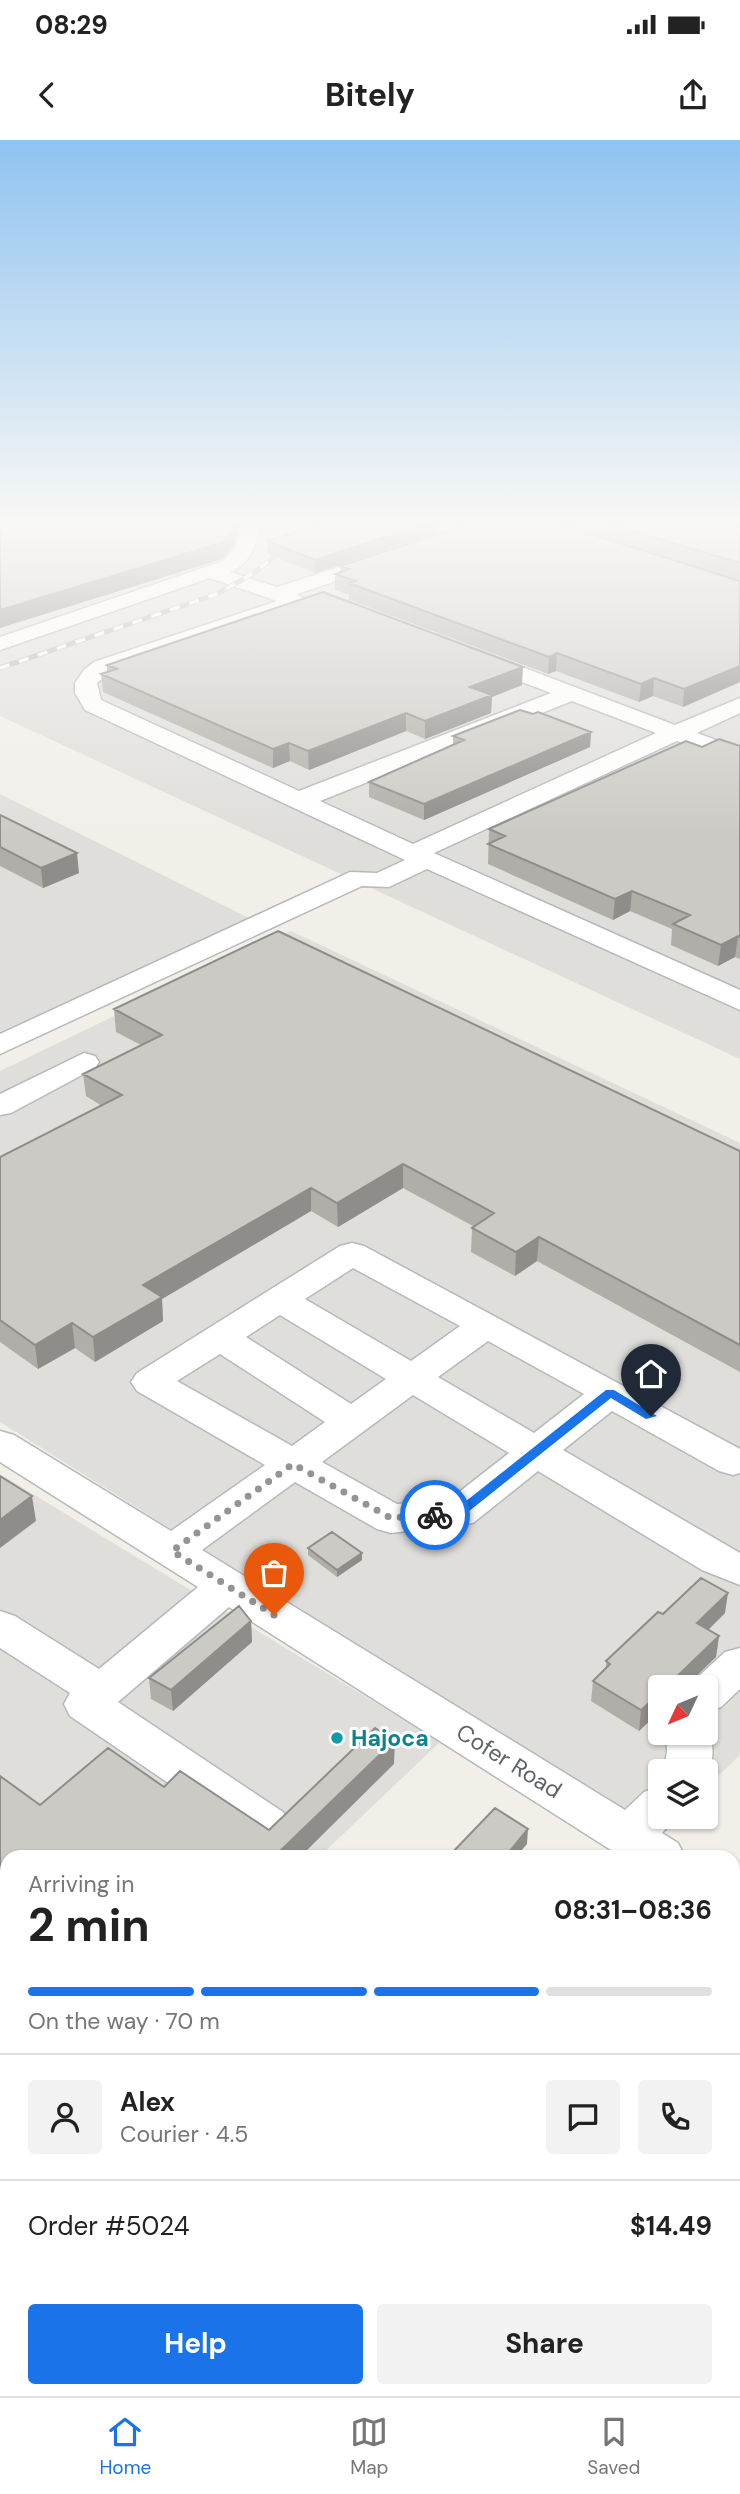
<!DOCTYPE html>
<meta charset="utf-8">
<style>
body{margin:0;font-family:"DM Sans",sans-serif;background:#f2f2f2;color:#222;height:100vh;display:flex;flex-direction:column;font-size:26px;white-space:nowrap}
*{box-sizing:border-box;margin:0}
p{font-size:23px;color:#767676}
.icon{flex:none;width:38px;height:38px;fill:none;stroke:currentColor;stroke-width:2;stroke-linecap:round;stroke-linejoin:round}
.map{position:relative;flex:1;overflow:hidden}
.side{position:absolute;left:0px;top:1710px;width:740px;height:548px;display:flex;flex-direction:column;background:#fff;border-radius:21px 21px 0 0;box-shadow:0 2px 5px #0004}
.side>*{flex:none}
.needle{width:46px;rotate:226deg}
.controls{position:absolute;left:648px;top:1535px;display:grid;gap:14px}
.controls a{display:grid;place-items:center;width:70px;height:70px;border-radius:7px;background:#fff;box-shadow:0 2px 5px #0004;font-size:35px}
.pin{position:absolute;display:grid;place-items:center;width:60px;height:60px;color:#fff;margin:-72px -30px;border-radius:50% 50% 50% 0;rotate:-45deg;box-shadow:0 0 7px #0007}
.pin .icon{rotate:45deg}
.courier{position:absolute;display:grid;place-items:center;width:70px;height:70px;margin:-35px;border:5px solid #1a73e8;border-radius:50%;background:#fff;color:#222;box-shadow:0 2px 9px #0007}
.headline em{font-style:normal;font-weight:700}
.headline div{display:flex;flex-direction:column-reverse}
.headline{display:flex;align-items:center;justify-content:space-between;height:119px;padding:0 28px}
h1{font-size:46px;font-weight:700;line-height:52px}
.bar{display:grid;grid-template-columns:repeat(4,1fr);gap:10px 7px;align-content:center;height:84px;padding:0 28px}
.bar i{height:9px;border-radius:5px;background:#e0e0e0}
.bar .current{background:#1a73e8}
.bar p{grid-column:span 4}
.line{display:flex;align-items:center;gap:18px;padding:0 28px;border-top:2px solid #e0e0e0}
.line div{flex:1}
.round{display:grid;place-items:center;flex:none;width:74px;height:74px;border-radius:7px;background:#f2f2f2}
.primary-button{display:flex;gap:14px;margin-top:auto;padding:14px 28px}
.primary-button a{flex:1;height:80px;border-radius:7px;background:#1a73e8;color:#fff;font-size:28px;font-weight:700;line-height:80px;text-align:center}
.primary-button a+a{background:#f2f2f2;color:#222}
.status{display:flex;justify-content:space-between;align-items:center;height:49px;padding:0 35px;background:#fff;direction:ltr}
.status svg{height:19px;fill:currentColor}
header{display:flex;justify-content:space-between;align-items:center;height:91px;padding:0 28px;background:#fff;font-size:32px;font-weight:700}
.dock{display:flex;justify-content:space-around;align-items:center;height:98px;border-top:2px solid #e0e0e0;background:#fff;font-size:19px;color:#767676}
.dock a{display:grid;justify-items:center;gap:4px}
.dock .current{color:#1a73e8}
.map>svg:first-child{display:block}
</style>
<div class="status"><b>08:29</b><svg viewBox="0 0 49 12"><path d="M0 12V9h3v3zM5 12V6h3v6zM10 12V3h3v9zM15 12V0h3v12zM26 1h20v11H26zM47 4h2v5h-2z"/></svg></div>
<header><svg class="icon" aria-label="back" viewBox="0 0 24 24"><path d="M15 5l-7 7 7 7"/></svg>Bitely<svg class="icon" aria-label="share" viewBox="0 0 24 24"><path d="M12 15V3M7 8l5-5 5 5M5 13v7h14v-7"/></svg></header>
<div class="map">
<svg width="740" height="2256" viewBox="0 0 740 2256">
<rect width="100%" height="100%" fill="#f1efe8"/>
<path fill="#e0deda" fill-rule="evenodd" d="M0,381H740V919L0,576Z
M0,654L251,779L0,892Z
M291,791L740,1003V1615L705,1649V1631H660V1676L677,1677L659,1694L0,1282V931ZM660,1547H705V1592H660Z
M0,1334L440,1602L319,1717H7V2012L0,2019Z"/>
<g fill="none" stroke-linecap="round" stroke-linejoin="round">
<g stroke="#b5b8bc" stroke-width="3">
<path id="minor" d="M243,381H261C257,401 252,424 230,432L277,447L380,414L390,420L387,424L297,454L307,461L304,465L110,532L97,543L101,560L299,651L551,553L469,522L466,517L469,512L477,510L675,585L740,558V573L697,593L740,609V624L677,601L434,713L740,850V870L427,729L389,747L362,746L0,914V894L350,732L377,733L405,720L85,570L75,553V543L84,530L94,522L277,461L210,438L0,510V497L223,421L236,407ZM572,561L656,593L413,704L320,661Z
M84,913L95,916L99,922L95,928L11,973L0,975V954Z
M352,1103L364,1106L740,1309V1333L733,1335L719,1331L612,1271L563,1310L740,1413V1445L702,1430L538,1331L473,1383L391,1393L377,1389L295,1342L202,1410L625,1670L644,1652L660,1646V1676H677L662,1693L678,1703L685,1717H622L229,1467L118,1562L283,1672L290,1685L283,1698L266,1704L249,1698L70,1576L64,1564L70,1553L0,1508V1471L15,1476L99,1529L198,1447L0,1322V1291L14,1295L171,1391L265,1325L137,1251L131,1242L137,1233L340,1106ZM353,1128L460,1186L411,1221L305,1159ZM280,1175L386,1239L351,1264L246,1197ZM488,1201L584,1254L534,1293L438,1237ZM220,1214L325,1282L292,1306L177,1241ZM413,1255L509,1313L449,1360L397,1364L322,1322Z
M740,1508V1549L721,1567L705,1572V1547H687L725,1512Z
M705,1582C715,1600 715,1622 705,1640V1631H664L667,1611L666,1592H705Z
M733,1741L740,1743V1785L733,1783Z
M211,2250H272L270,2256H208Z
M493,2250H555L558,2256H495Z"/>
</g>
<use href="#minor" fill="#fff" fill-rule="evenodd"/>
<g stroke="#b6b7b8" stroke-width="5">
<path id="rail" d="M448,381L461,385
M0,528L217,454L254,433L275,416L297,381"/>
</g>
<use href="#rail" stroke="#fff" stroke-width="3.5" stroke-dasharray="10" stroke-linecap="butt"/>
</g>
<path fill="#afaea9" d="M331,381H438V392L315,433L268,414L267,401Z
M478,381H740V542L683,567L653,556L639,562L556,531L548,534L349,460V455L335,450V434L340,432V426Z
M107,525L522,545L492,557L491,573L425,599L406,591L309,630L290,621L273,628L103,552L101,534L107,532Z
M533,574L591,592L590,607L424,680L369,657V642L453,605V596Z
M740,606V819L735,817L718,826L671,805L672,789L630,771L613,780L488,724L489,689L702,607Z
M0,675L79,733L43,748L0,726Z
M114,869L740,1011V1232L537,1121L515,1136L471,1112L472,1088L473,1086L403,1048L338,1087L311,1071L162,1159L163,1181L95,1222L75,1208L38,1229L0,1202V1017L102,966L86,956L83,934L141,905L116,892Z
M308,1408L362,1413V1420L337,1437L308,1415Z
M725,1473L708,1490L719,1496L716,1517L685,1547H660V1571L639,1591L591,1561L593,1541L606,1528V1521L663,1474Z
M251,1481L252,1502L173,1571L151,1559L149,1538Z
M740,1871V1946L733,1942V1879Z"/>
<path fill="#8f8d8a" d="M235,381H238V389L234,406L222,419L0,488V470Z
M432,381H438V392L315,433V420Z
M557,513L556,531L548,534L549,517Z
M740,526V542L683,567L684,549Z
M523,527L522,545L492,557L491,573L425,599V581L470,547Z
M654,538L653,556L639,562L641,544Z
M406,573V591L309,630L308,611Z
M591,592L590,607L424,680V664Z
M289,603L290,621L273,628V609Z
M77,713L79,733L43,748L41,728Z
M632,751L630,771L613,780L615,759Z
M738,796L735,817L718,826L721,805Z
M403,1024V1048L338,1087L337,1063Z
M311,1048V1071L162,1159L163,1181L95,1222L93,1197L143,1145Z
M539,1097L537,1121L515,1136L516,1112Z
M72,1183L75,1208L38,1229L35,1205Z
M32,1356L36,1381L0,1408V1380Z
M362,1413V1420L337,1437V1430Z
M728,1453L725,1473L694,1504L697,1483Z
M251,1481L252,1502L173,1571L171,1550Z
M719,1496L716,1517L685,1547H666Z
M660,1553V1571L639,1591L641,1570Z
M395,1600L394,1624L300,1717H274Z
M528,1689L527,1704L516,1717H505Z
M7,1975V2003L0,2010V1982Z"/>
<path fill="#cccac5" stroke="#8f8d8a" stroke-width="2" d="M0,381H235L233,390L221,403L0,470Z
M331,381H432L315,420L267,401Z
M478,381H549L740,441V526L684,549L654,538L641,544L557,513L549,517L349,443L356,441L335,434L349,429L340,426Z
M600,381H740V423Z
M323,452L523,527L470,547L492,555L425,581L406,573L308,611L289,603L273,609L101,534L117,529L107,525Z
M520,570L533,574L538,572L591,592L424,664L369,642L464,600L453,596Z
M719,599L740,606V797L738,796L721,805L673,784L690,775L632,751L615,759L488,704L505,696L489,689L686,601L702,607Z
M0,675L77,713L41,728L0,707Z
M278,791L740,1011V1205L539,1097L516,1112L472,1088L494,1073L403,1024L337,1063L311,1048L143,1145L162,1157L93,1197L72,1183L35,1205L0,1180V1017L122,955L83,934L162,895L114,869Z
M0,1336L32,1356L0,1380Z
M332,1392L362,1413L337,1430L308,1408Z
M701,1438L728,1453L697,1483L719,1496L666,1547H660V1553L641,1570L593,1541L610,1524L606,1521L658,1472L663,1474Z
M239,1466L251,1481L171,1550L149,1538Z
M375,1588L395,1600L274,1717H7V1975L0,1982V1636L40,1665L108,1608L164,1647L180,1631L269,1690Z
M495,1668L528,1689L505,1717H448Z
M740,1871V1923L733,1918V1879Z
M0,2238L7,2245V2250H13L18,2256H0Z"/>
<linearGradient id="sky" x2="0" y2="1"><stop stop-color="#8fc3f1"/><stop offset="0.55" stop-color="#f9f8f5"/><stop offset="1" stop-color="#f9f8f5" stop-opacity="0"/></linearGradient>
<rect width="740" height="697" fill="url(#sky)"/>
<path fill="#1a73e8" d="M606,1250H614L657,1276L646,1279L611,1258L463,1376L430,1378V1372L456,1369Z"/>
<g fill="none" stroke-linecap="round" stroke-linejoin="round">
<path stroke="#929495" stroke-width="7" stroke-dasharray="0 12.6" d="M274,1475L172,1411L293,1324L391,1378L435,1375"/>
</g>
<circle fill="#0f9aa8" stroke="#fff" stroke-width="2.5" cx="337" cy="1598" r="7"/>
<g text-anchor="middle" dominant-baseline="central" stroke-width="6" stroke-linejoin="round" paint-order="stroke">
<g font-size="23" font-weight="bold" fill="#0d838f" stroke="#fff" text-anchor="start">
<text x="351" y="1598">Hajoca</text>
</g>
<g font-size="23" fill="#5f6368" stroke="#fff">
<text transform="translate(509 1621) rotate(32)">Cofer Road</text>
</g>
</g>
</svg>
<div class="controls">
<a><svg class="needle" viewBox="-14 -14 28 28"><path d="M0-13l5 13h-10z" fill="#e53935"/><path d="M0 13l5-13h-10z" fill="#767676"/></svg></a>
<a><svg class="icon" aria-label="layers" viewBox="0 0 24 24"><path d="M12 4l9 5-9 5-9-5zM3 14l9 5 9-5"/></svg></a>
</div>
<div class="pin" style="left:274px;top:1475px;background:#ea580c"><svg class="icon" aria-label="bag" viewBox="0 0 24 24"><path d="M5 8h14l-1 12H6zM9 8a3 3 0 0 1 6 0"/></svg></div>
<div class="pin" style="left:651px;top:1276px;background:#1f2937"><svg class="icon" aria-label="home" viewBox="0 0 24 24"><path d="M3 11l9-7 9 7M6 9v11h12V9"/></svg></div>
<div class="courier" style="left:435px;top:1375px"><svg class="icon" aria-label="bike" viewBox="0 0 24 24"><circle cx="6" cy="16" r="4"/><circle cx="18" cy="16" r="4"/><path d="M6 16l4-8h5l3 8M10 8l3 8H6M13 5h3"/></svg></div>
<section class="side">
<div class="headline"><div><h1>2 min</h1><p>Arriving in</p></div><em>08:31–08:36</em></div>
<div class="bar"><i class="current"></i><i class="current"></i><i class="current"></i><i></i><p>On the way · 70 m</p></div>
<div class="line" style="height:126px"><a class="round"><svg class="icon" aria-label="person" viewBox="0 0 24 24"><circle cx="12" cy="8" r="4"/><path d="M4 21q1-7 8-7t8 7"/></svg></a><div><b>Alex</b><p>Courier · 4.5</p></div><a class="round"><svg class="icon" aria-label="chat" viewBox="0 0 24 24"><path d="M4 5h16v11H9l-5 4z"/></svg></a><a class="round"><svg class="icon" aria-label="phone" viewBox="0 0 24 24"><path d="M5 4h4l2 5-3 2q2 4 5 5l2-3 5 2v4C11 20 4 13 5 4z"/></svg></a></div>
<div class="line" style="height:91px"><div>Order #5024</div><b>$14.49</b></div>
<div class="primary-button"><a>Help</a><a>Share</a></div>
</section>
</div>
<nav class="dock">
<a class="current"><svg class="icon" aria-label="home" viewBox="0 0 24 24"><path d="M3 11l9-7 9 7M6 9v11h12V9"/></svg>Home</a>
<a><svg class="icon" aria-label="map" viewBox="0 0 24 24"><path d="M3 6l6-2 6 2 6-2v14l-6 2-6-2-6 2zM9 4v14M15 6v14"/></svg>Map</a>
<a><svg class="icon" aria-label="saved" viewBox="0 0 24 24"><path d="M7 4h10v16l-5-4-5 4z"/></svg>Saved</a>
</nav>
